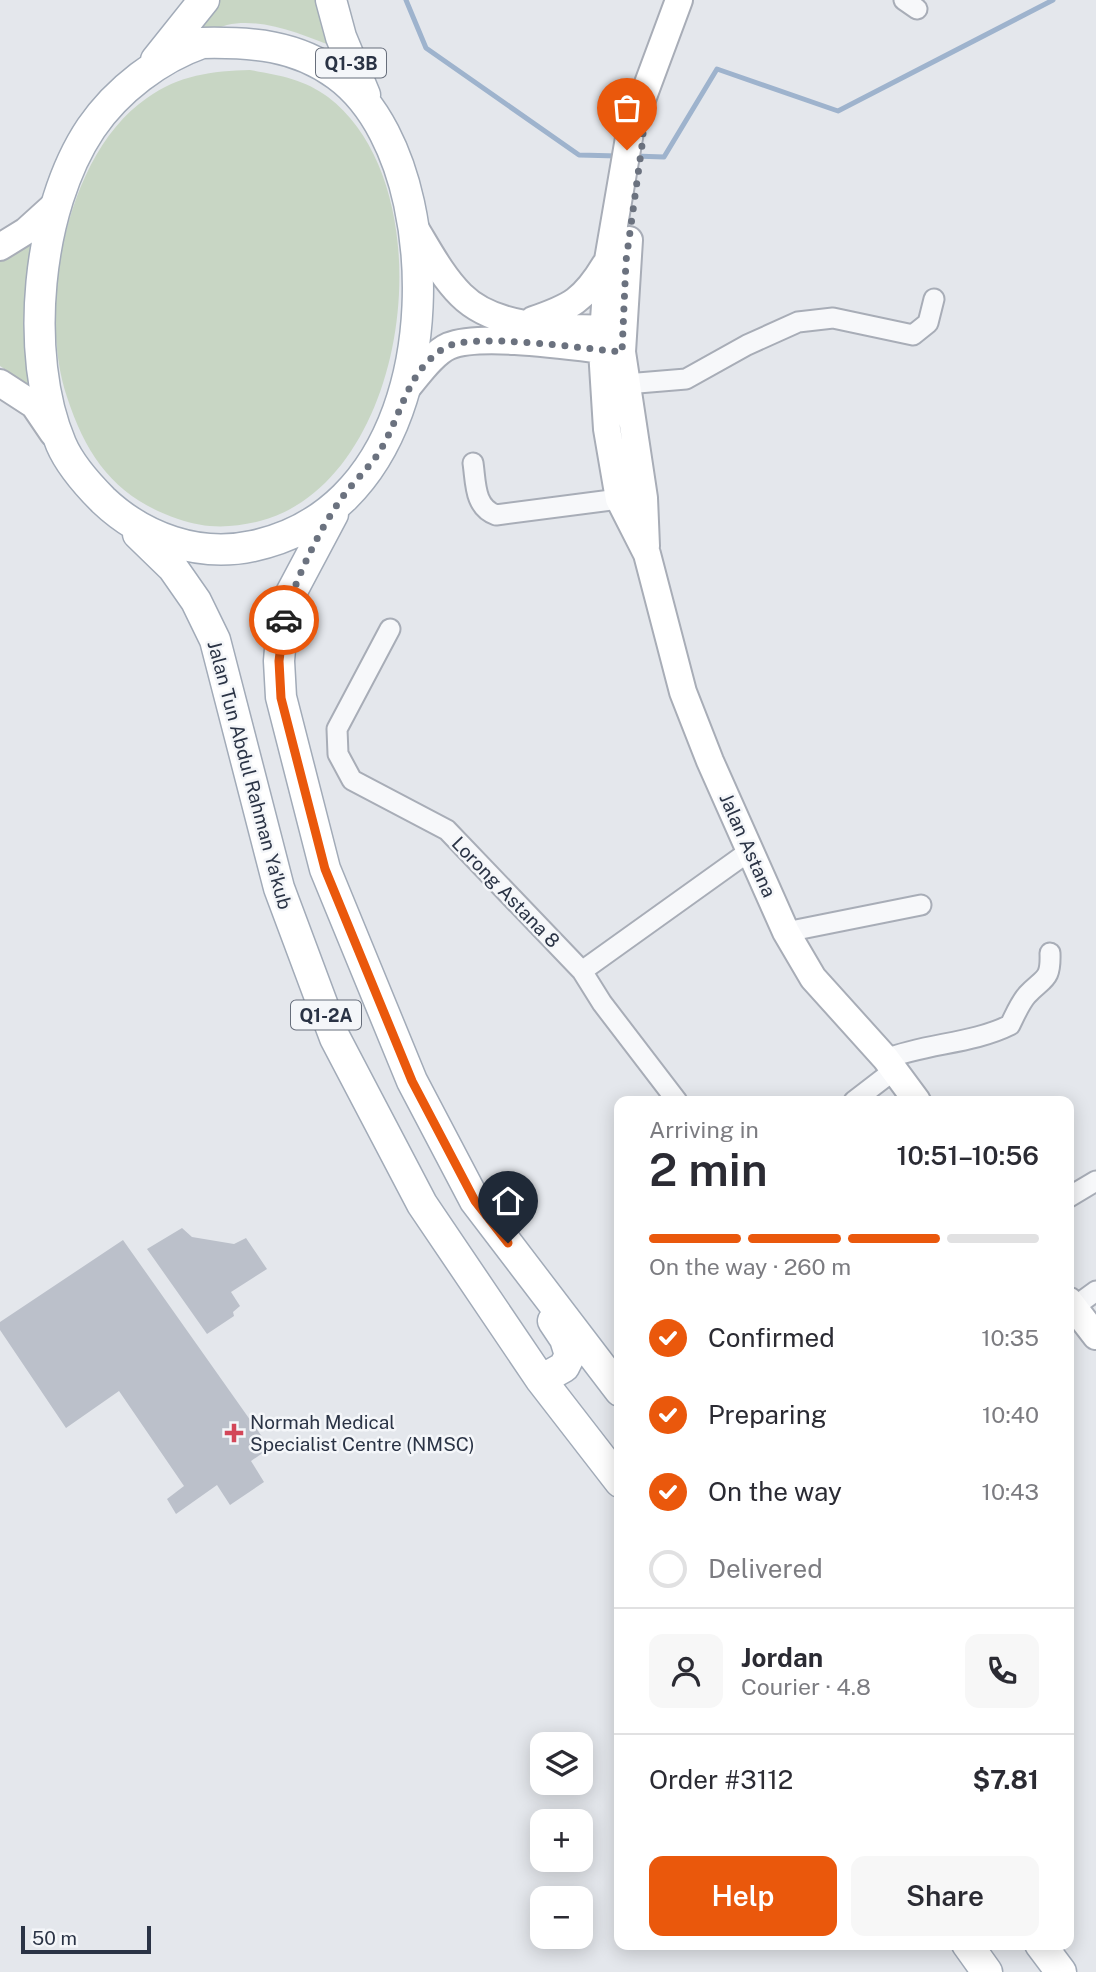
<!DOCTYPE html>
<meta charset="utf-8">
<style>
body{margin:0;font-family:"Public Sans",sans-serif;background:#f7f7f7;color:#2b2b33;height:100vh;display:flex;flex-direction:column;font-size:26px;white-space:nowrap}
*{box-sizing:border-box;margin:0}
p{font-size:23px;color:#7c7c81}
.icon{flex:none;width:38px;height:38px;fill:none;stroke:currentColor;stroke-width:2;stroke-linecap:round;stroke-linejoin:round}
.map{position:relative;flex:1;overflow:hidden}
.sheet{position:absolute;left:614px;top:1096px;width:460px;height:854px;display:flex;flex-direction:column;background:#fff;border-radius:14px;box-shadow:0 4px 18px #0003}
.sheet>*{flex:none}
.fabs{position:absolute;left:530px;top:1732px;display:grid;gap:14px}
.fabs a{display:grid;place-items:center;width:63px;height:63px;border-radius:14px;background:#fff;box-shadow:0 4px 18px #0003;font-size:35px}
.scale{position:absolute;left:21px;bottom:18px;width:130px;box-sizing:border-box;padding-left:7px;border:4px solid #2a3345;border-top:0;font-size:19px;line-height:24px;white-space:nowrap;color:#2a3345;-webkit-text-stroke:5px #f4f6f9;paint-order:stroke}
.pin{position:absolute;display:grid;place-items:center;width:60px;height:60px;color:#fff;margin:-72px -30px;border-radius:50% 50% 50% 0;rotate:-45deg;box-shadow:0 0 7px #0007}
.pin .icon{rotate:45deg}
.courier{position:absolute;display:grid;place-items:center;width:70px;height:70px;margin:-35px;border:5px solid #ea580c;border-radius:50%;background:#fff;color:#222;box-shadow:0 2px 9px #0007}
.summary em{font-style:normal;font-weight:600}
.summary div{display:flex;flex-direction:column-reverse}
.summary{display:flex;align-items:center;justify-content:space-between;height:119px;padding:0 35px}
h1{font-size:46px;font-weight:600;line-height:52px}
.bar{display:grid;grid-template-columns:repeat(4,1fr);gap:10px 7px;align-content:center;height:84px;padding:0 35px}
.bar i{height:9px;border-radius:5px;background:#e1e1e2}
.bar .active{background:#ea580c}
.bar p{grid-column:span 4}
.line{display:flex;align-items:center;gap:18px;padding:0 35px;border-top:2px solid #e1e1e2}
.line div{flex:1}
.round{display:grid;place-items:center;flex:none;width:74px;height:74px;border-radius:14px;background:#f7f7f7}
ol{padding:0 35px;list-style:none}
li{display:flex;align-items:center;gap:21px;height:77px}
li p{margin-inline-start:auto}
li .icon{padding:7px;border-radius:50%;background:#ea580c;color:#fff;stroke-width:4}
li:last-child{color:#7c7c81}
li i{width:38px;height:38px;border:4px solid #e1e1e2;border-radius:50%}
.action{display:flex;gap:14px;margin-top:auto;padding:14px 35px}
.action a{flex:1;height:80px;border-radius:14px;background:#ea580c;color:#fff;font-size:28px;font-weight:600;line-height:80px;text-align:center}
.action a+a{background:#f7f7f7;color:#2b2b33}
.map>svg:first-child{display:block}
</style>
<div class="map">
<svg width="1096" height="1972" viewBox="0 0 1096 1972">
<rect width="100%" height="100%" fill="#e4e7ec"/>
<path fill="#c8d6c4" d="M219,0H322L336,48C304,35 262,17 227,25C217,28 206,33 196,37Z
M250,70C278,75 304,79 328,97C448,188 411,482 260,521C232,528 206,529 178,519C116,498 87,458 67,397C37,308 66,153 147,98C179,75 212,71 250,70Z
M31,241L25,316L32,387L0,366V259Z"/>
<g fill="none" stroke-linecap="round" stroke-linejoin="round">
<path stroke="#9eb3cd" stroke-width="5" d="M406,0L426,48L579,155L618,156
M634,156L664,157L717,69L838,111L1053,0"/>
</g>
<path fill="#bbc0ca" d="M182,1228L192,1237L234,1244L246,1238L267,1269L231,1292L240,1306L233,1312L234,1316L207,1334L147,1249Z
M123,1240L270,1448L251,1461L264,1482L230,1505L217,1485L176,1514L167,1499L184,1486L119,1391L66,1428L0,1330V1322Z"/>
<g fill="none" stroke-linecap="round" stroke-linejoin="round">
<g stroke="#a8adb7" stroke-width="23">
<path id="minor" d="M904,0L917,9
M626,384L686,379L747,345L798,322L833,318L913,335L928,323L934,299
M473,463C476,483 474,507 496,515L619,499
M390,629L337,729L338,754L352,780L447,830L582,971L602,1003L677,1101
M786,932L921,905
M582,971L751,850
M886,1059C926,1043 972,1044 1010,1025C1015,1015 1020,1003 1027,995C1044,977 1051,981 1050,953
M854,1101L893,1071
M1069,1197L1096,1181
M1074,1307L1096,1291"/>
</g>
<g stroke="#a8adb7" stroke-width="30">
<path id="secondary" d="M679,0L630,132L608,260L602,350L607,429L619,499L647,554L683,692L710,761L786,932L813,978L886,1059L917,1101
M415,228C429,251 442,276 461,295C499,333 569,327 619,329
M629,240L622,352L644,498L646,546
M0,247L26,231L58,202
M533,320C571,307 584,300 605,265
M0,383L34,405L53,433
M407,388C418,375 433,353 449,346C483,332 581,348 620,352
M1069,1301L1096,1336"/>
</g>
<g stroke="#a2abb8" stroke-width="33">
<path id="primary" d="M331,0L341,37L365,95
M202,43C252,42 296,45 337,75C377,104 399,157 409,203C437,332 403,514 253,546C199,558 143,538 103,500C87,484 70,465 61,444C23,355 37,208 91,128C117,90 159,58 202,43Z
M156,60L204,0
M333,514L290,595L282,625L279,661L281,697L325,869L412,1081L475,1201L620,1391
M138,534L173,568L196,601L215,640L279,888L335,1038L422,1204L541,1380L620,1482
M541,1380L564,1367L570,1355L565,1339L553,1321
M967,1944L987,1972
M1040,1944L1061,1972"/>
</g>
<use href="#minor" stroke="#f7f8fa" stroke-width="19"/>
<use href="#secondary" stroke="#fff" stroke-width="26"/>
<use href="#primary" stroke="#fff" stroke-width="30"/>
</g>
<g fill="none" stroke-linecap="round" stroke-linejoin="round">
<path stroke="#6b727f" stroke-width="7" stroke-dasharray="0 12.6" d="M284,620C294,582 320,527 344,495C356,479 371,466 381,449C402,414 407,370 446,347C473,332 587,349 622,352L626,261L643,138V99L627,150"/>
<path stroke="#ea580c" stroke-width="9" d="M284,620L279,661L281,698L325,869L412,1081L475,1201L508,1243"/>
</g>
<path fill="#d34658" stroke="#f4f6f9" stroke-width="2.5" d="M230.5 1422.5h7v7h7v7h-7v7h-7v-7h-7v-7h7z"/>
<g text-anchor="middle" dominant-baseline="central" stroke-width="5" stroke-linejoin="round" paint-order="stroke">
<g fill="#f4f6f9" stroke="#676e7b" stroke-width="2">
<rect x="316" y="48.5" width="70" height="29" rx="5"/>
<rect x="291" y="1000.5" width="70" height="29" rx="5"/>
</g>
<g font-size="18" font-weight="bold" fill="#2a3345">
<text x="351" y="63">Q1-3B</text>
<text x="326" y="1015">Q1-2A</text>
</g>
<g font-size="19" fill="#2a3345" stroke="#f4f6f9">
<text transform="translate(250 775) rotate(75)">Jalan Tun Abdul Rahman Ya'kub</text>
<text transform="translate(748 845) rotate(66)">Jalan Astana</text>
<text transform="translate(506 892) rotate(46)">Lorong Astana 8</text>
</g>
<g font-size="19" fill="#2a3345" stroke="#f4f6f9" text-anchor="start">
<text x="250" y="1422">Normah Medical<tspan x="250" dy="22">Specialist Centre (NMSC)</tspan></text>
</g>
</g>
</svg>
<div class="fabs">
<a><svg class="icon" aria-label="layers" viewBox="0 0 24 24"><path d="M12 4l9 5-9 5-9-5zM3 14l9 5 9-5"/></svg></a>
<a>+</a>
<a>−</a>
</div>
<div class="scale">50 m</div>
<div class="pin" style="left:627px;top:150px;background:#ea580c"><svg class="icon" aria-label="bag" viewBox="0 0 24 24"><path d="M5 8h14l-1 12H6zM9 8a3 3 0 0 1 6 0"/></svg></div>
<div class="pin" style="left:508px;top:1243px;background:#1f2937"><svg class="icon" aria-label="home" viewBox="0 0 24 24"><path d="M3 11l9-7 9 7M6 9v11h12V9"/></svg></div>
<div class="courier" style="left:284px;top:620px"><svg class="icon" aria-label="car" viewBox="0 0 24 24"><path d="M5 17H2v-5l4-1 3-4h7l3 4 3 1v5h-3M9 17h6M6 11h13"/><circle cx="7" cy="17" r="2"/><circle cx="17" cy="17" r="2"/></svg></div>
<section class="sheet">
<div class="summary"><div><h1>2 min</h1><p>Arriving in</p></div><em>10:51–10:56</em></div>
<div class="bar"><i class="active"></i><i class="active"></i><i class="active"></i><i></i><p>On the way · 260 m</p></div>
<ol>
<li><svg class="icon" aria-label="check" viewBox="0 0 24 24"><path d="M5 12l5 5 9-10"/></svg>Confirmed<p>10:35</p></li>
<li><svg class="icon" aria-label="check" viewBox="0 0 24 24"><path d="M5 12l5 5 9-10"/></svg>Preparing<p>10:40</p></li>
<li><svg class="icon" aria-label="check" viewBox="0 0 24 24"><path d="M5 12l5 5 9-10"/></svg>On the way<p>10:43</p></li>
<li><i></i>Delivered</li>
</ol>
<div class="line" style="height:126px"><a class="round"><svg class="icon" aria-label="person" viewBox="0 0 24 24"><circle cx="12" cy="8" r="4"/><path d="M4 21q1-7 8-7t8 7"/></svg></a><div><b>Jordan</b><p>Courier · 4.8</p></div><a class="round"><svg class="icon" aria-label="phone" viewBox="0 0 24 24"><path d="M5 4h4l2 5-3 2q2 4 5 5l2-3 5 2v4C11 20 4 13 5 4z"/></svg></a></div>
<div class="line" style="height:91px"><div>Order #3112</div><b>$7.81</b></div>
<div class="action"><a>Help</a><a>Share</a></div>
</section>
</div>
